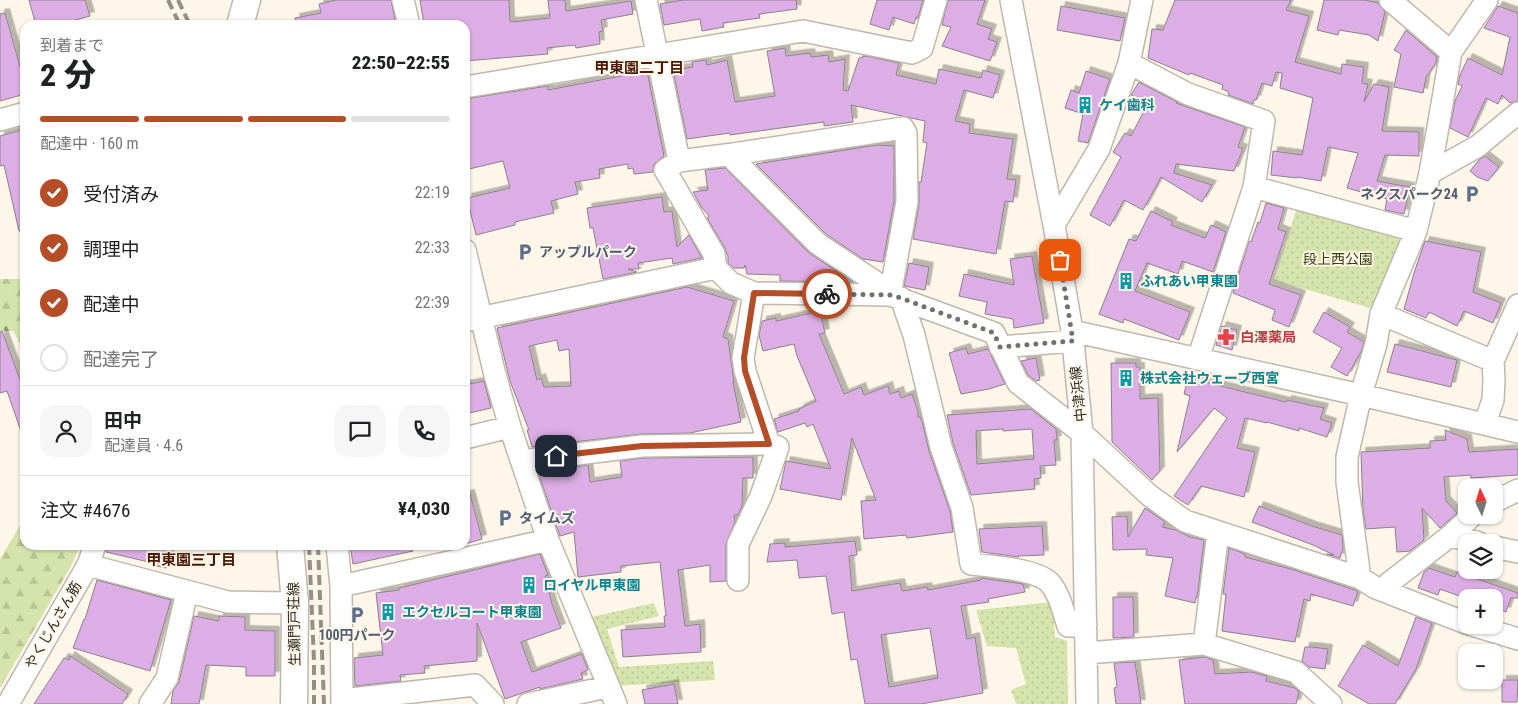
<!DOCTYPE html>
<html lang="ja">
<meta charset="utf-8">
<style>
body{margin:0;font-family:"Roboto Condensed","Noto Sans JP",sans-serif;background:#f6f6f6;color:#202124;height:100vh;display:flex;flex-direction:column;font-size:19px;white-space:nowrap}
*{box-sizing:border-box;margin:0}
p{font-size:16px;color:#757577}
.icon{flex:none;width:28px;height:28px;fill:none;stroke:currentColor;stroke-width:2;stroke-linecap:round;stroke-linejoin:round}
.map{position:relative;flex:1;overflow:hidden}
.details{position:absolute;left:20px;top:20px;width:450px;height:530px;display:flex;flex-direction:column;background:#fff;border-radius:15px;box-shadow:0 1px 4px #0004}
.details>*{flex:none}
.needle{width:32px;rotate:356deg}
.fabs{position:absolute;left:1458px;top:479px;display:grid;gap:10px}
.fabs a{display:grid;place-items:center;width:45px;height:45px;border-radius:10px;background:#fff;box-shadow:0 1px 4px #0004;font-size:25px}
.pin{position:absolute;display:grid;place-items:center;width:42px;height:42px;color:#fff;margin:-21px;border-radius:10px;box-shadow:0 2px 8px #0006}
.courier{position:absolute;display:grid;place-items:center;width:50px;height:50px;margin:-25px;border:4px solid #b54e27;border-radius:50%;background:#fff;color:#222;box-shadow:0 1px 6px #0007}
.headline em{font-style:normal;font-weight:800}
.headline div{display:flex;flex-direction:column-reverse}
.headline{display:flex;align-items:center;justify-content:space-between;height:85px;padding:0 20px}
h1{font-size:32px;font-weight:800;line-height:38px}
.bar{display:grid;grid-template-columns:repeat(4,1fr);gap:8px 5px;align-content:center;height:60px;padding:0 20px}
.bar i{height:6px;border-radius:4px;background:#e0e0e0}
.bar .active{background:#b54e27}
.bar p{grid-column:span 4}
.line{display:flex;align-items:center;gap:12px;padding:0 20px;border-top:1px solid #e0e0e0}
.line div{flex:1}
.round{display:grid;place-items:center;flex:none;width:52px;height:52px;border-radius:15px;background:#f6f6f6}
ol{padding:0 20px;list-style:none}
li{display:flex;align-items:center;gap:15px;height:55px}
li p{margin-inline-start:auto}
li .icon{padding:5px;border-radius:50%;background:#b54e27;color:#fff;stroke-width:4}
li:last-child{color:#757577}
li i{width:28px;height:28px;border:2px solid #e0e0e0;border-radius:50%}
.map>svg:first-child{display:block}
</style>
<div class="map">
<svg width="1518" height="704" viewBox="0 0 1518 704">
<defs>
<pattern id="forest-firs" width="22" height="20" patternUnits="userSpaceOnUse" patternTransform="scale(1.25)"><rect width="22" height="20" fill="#d5e4ac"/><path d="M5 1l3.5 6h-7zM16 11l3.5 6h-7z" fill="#b7c494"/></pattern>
<pattern id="park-dots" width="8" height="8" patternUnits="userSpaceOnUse" patternTransform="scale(1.25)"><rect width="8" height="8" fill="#d5e4ac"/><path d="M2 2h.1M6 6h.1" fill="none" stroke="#b7c494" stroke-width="1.8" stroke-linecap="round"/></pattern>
<filter id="shadow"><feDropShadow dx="4.5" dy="-4.5" stdDeviation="0" flood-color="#0004"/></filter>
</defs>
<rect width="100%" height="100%" fill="#fdf6e9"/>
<path fill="url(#forest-firs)" d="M0,279H25V352L13,331H0Z
M25,517V545H81L70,568L0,688V559Z"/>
<path fill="url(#park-dots)" d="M1297,208L1396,236L1404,248L1370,308L1274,280Z
M1053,602L1055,637L1067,641L1068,704H1016L1011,690L1026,684L1016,648L987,646L976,610Z
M654,603L659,616L607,629L619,667L713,661L715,680L614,686L587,618Z"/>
<path fill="#ddaee6" stroke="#8a818b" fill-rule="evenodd" filter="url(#shadow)" d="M29,0H85L90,16L57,25H36Z
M336,0H391L396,25H296L295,18L321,13L319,4Z
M420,0H509L510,21L512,22L550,18L548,0H565L566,11L631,1L633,14L601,20L603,31L599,32L600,44L576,48L575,45L547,48L548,54L465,61V25H424Z
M683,0H796L797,9L759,14L760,18L723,23L724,27L702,31L700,19L664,25L660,4Z
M877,0H923L918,18L916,17L914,24L893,17L889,30L870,24Z
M948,0H985L977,24L992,29L988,39L997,42L990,61L942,46L951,27L942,25Z
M1175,0H1291L1286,10L1309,16L1295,62L1341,74L1342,64L1364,67L1362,83L1368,84L1364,102L1374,84L1389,87L1382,131L1419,132V156L1385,155L1377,181L1410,187L1404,214L1385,210L1387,199L1347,188L1358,153L1328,147L1321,181L1297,177V178L1271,175L1273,151L1302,155L1313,98L1280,88L1282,73L1276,72L1272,86L1262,83L1256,100H1254L1253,104L1228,95L1229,92L1222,89L1223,85L1190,73L1189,75L1148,58L1152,29L1163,30Z
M1324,0H1364L1378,3L1385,12L1378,41L1369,35L1339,30L1338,35L1317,30Z
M1061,6L1125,18L1120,41L1057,30Z
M1498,6L1518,13V101L1510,103L1502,95L1498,104L1486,98L1468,137L1450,128L1455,101L1462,86L1458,84L1460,75L1468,58L1502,75L1510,37L1484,28Z
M5,13L25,84V94L0,101V14Z
M1406,30L1437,57L1436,63L1426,77L1423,93L1394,87L1401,54L1394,50Z
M785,48L786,56L810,53L811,57L828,55L829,62L845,59L843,90L848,91L859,58L866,56L899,63L896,75L936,84L939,69L981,78L983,70L1000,75L993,98L964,90L955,121L970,124L969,133L1013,139L1007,179L1016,180L1013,202L1005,201L996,254L913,239L919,204V182H921L927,143L923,142L925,121L851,105L853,122L824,126V122L730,135V133L687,139L673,70L693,67L692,62L706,60L707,65L727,60L735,102L775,96L767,51Z
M647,71L664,156L654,164L653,172L634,174L633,168L628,169V164L599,169L600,178L575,182L578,194L551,201L554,213L515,222V225L476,235L467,198L510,188L503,161L465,170V99L548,86V90Z
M1086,71L1110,79L1088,143L1078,141L1083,114L1065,108L1071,90L1079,93Z
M1139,82L1177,102L1176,103L1245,127L1238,147L1243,149L1234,171L1176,164L1174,173L1212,185L1202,202L1161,177L1143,210L1124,200L1110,226L1090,215L1121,157L1113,152L1125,133L1131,136L1147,105L1131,95Z
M25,129V231H19L4,165L0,166V136Z
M877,145L894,146V201L883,262L863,259L826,234L756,164Z
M1485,156L1499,167L1488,181L1477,177L1470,171L1479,160Z
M725,168L809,253L853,282L780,281V275L747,274L745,265L744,268H734L728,263V255H727L725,248L707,218L709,216L702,208L693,192L708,190L705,170Z
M662,197L664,212L672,211L677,247L689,235L702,258L673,264L672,258L638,263L639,269H628L637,272L603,279L593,228H590L587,208Z
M1266,203L1284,208L1278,229L1286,232L1269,284L1301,295L1289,327L1272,320L1275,310L1233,293L1249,241L1251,242L1258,222L1260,223Z
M1151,211L1173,222L1171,225L1205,238L1211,225L1226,232L1213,272L1182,261L1178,274L1147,263L1135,291L1190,312L1179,340L1124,319L1123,323L1099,314L1129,239L1136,241Z
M1425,241L1481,252L1473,292L1501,303L1493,323L1464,311L1457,326L1429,312L1426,318L1404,309L1414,273Z
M1032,256L1044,323L1014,328L1013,319L985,314L987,302L959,296L964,274L1014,285L1010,259Z
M909,263L929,267L925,290L904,286Z
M687,287L734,301L723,337L728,339L734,382H733L741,422L690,433L641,434L532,447L527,430H529L510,381L497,328ZM557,340L559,351L569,349L571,386L544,387L541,378L537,380L529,346Z
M820,311L825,333L819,334L844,394L861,387L864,395L888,386L890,394L899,391L901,398L912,394L918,411V417H920L922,421L929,451L950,511L953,532L907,538L906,535L864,539L861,501L876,500L852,438L841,500L780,489L786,461L831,469L813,424L807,427L805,423L778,432L774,419L799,411V409L816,401L797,356L794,344L763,351L759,335L762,321L776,318V321Z
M1324,312L1350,327L1347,332L1364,342L1361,352L1347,376L1331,367L1342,348L1313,332Z
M1222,326L1237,330L1232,350L1216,345Z
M2,331L25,393V437H23L7,391L0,393V332Z
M1395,344L1457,360L1451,387L1387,372Z
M966,348L968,354L988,349L1005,384L989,389L961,394L949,353Z
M1036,358L1040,380L1036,381L1028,375L1021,361Z
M1111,363H1136V367H1140V399L1158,398L1160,471L1152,480L1112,442Z
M1188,378L1286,402L1287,400L1324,408L1320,419L1332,423L1327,437L1299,428V431L1267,422V423L1245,418L1237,448L1255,452L1244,497L1201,486L1188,505L1174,496L1227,418L1214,408L1177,452L1190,396L1184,394Z
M484,381L491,408L465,414V385Z
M1031,409L1056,429L1057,440H1054L1056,465L1040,466L1041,478L1034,479L1035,489L971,495L953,443L947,415ZM1003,429V431L1032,429L1034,459L977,464L976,431Z
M1445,430L1467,439L1469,452L1518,449V475L1471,478V475L1444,477L1446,501L1457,513L1440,528L1422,508L1424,540L1410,551L1397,552L1395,527L1366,529L1363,510L1361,452L1430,448V441L1446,440Z
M753,457V478H743L742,506L738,515H734L735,522L726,544V581L710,582V565L678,570L685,626L700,624L701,652L623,657L621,630L665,627L664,616H666L660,562L621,566V572L578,577L574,532L560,536L538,472L588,465L590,482L622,477L620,461L643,458Z
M470,494L482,539L465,544V495Z
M1259,506L1312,526L1342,535L1343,548L1340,558L1326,554L1334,555L1313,545L1252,522Z
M1145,508L1165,522L1162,527L1176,530L1190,537L1204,540L1198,591L1195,603L1165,596L1173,558L1146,555L1147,549L1113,550L1112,517L1127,516L1128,537Z
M1042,526L1044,555L1018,556L1019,557L982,552L979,529Z
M855,541L857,555L849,556L852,591L900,583L902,591L927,587L928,590L981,580V578L1023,584L1025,592L988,599L989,602L961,606L967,639L975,637L983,693L921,704H865L857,659L851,660L844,612L832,614L826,576L799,578L797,560L767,562L770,544L785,543V547ZM930,628L938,678L889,687L881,635Z
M107,545H172L166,568L153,565V563L106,552Z
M350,545H412L413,551L353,564Z
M1229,548L1245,554V557L1291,569L1358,591L1353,606L1311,594L1310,601L1304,599L1295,642L1222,631L1226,594H1223Z
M540,554L548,575L545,576L552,604L561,628L521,642L532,672L582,654L588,670L581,673L583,679L540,689V687L505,699L477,623V661L424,666L425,673L400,675L401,681L355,686L354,658L383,655L376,593L399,590V588Z
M1429,568L1455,577L1457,572L1518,593V598H1511L1506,612L1494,607V598H1465L1440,589L1438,595L1418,588L1424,572Z
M97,580L171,600L150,671L73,648L84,619H85Z
M1113,597H1133L1134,637L1113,638Z
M194,616L219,621V616L245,617V630L275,631V676H246V667L206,665L199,704H171L173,691L179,682Z
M1416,617L1432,623L1416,669L1395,704H1369L1338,686L1363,645L1398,666Z
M1305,647H1312L1328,649L1325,669L1309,667L1302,661Z
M70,656L128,694L122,704H34L64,658L69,660Z
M1205,657L1213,660L1215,674L1251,672L1267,676L1266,681L1295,688L1299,692L1296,704H1185L1179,660Z
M1135,662L1141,704H1116L1114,688L1117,687L1114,663Z
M1502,680H1518L1517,702H1502Z
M674,684L678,704H645L642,690Z"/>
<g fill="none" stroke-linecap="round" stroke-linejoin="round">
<g stroke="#bfb8ac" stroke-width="24">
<path id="minor" d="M403,0L409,25
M646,0L679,161L665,170L714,254L716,268L731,283L754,293L890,295L994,333L1018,383L1082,433L1149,495L1185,521L1360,578L1376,588L1466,623
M1011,0L1054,225L1072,331L1082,433L1087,704
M1390,0L1451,52
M1129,63L1188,94L1264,121L1254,187L1198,359
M465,87L803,31L912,53L922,48L936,0
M0,120L25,113
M733,154L735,161L818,244L874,281L890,295
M679,161L733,154L903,128L906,133L907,202L890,295
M1430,173L1478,146L1518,113
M1254,187L1416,231
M1054,225L1099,149L1129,63L1142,0
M465,250L495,375L510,427L548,540L616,704
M901,298L914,335L941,447L962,508L971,564C990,566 1037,569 1050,583C1060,595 1063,611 1068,626L1086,625
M1381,314L1493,361
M465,321L716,268
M1072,331L1361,395L1518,432
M1000,347L1073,341
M1485,423L1493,400L1494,381L1493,361L1518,305
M465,438L510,427
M522,461L642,446L769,444
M1494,502L1518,490
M1450,536L1477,542
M337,545L341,586L342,704
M1494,547L1518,552
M88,565L228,602L295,603
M1360,578L1347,482V457L1361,395L1376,344L1381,314L1416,231L1430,173L1451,52L1487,0
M738,580V544L761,496L778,447L769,444L745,371L743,358L754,293
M341,586L548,540
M1385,591L1389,583L1450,536L1473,515
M1472,625L1518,639
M1204,644L1218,532
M1086,653L1204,644L1296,672L1331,704
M342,700L475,685L493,704
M8,704L88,565L95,545
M150,704L167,678L187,592
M528,704L607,687"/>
</g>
<g stroke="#bfb8ac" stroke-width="29">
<path id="major" d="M240,25L247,0
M290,545L295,603L294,704"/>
</g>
<use href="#minor" stroke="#fff" stroke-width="21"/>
<use href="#major" stroke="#fff" stroke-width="26"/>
<path stroke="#959087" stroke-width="4" stroke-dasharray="10 5" stroke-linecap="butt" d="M168,0L180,25
M178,0L190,25
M309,545L314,661V704
M318,545L324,704"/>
</g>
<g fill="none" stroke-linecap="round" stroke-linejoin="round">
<path stroke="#75716a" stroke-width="5" stroke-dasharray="0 9" d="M827,294L890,295L901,298L994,333L1000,347L1073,341L1060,260"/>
<path stroke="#b54e27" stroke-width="6" d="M556,456L642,446L769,444L745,371L744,358L754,293L827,294"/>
</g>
<defs>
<g id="building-bare" transform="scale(1.35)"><path d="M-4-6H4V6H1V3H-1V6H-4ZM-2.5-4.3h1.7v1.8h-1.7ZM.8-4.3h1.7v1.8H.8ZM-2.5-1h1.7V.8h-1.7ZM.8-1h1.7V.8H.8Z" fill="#0f9aa8" stroke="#fdf6e9" stroke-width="2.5" paint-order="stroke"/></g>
<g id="parking-bare" transform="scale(1.35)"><path d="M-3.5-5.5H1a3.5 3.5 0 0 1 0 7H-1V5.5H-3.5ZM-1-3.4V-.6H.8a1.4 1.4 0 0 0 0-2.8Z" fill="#5c6f8a" stroke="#fdf6e9" stroke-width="2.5" paint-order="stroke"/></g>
<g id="pharmacy-bare" transform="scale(1.35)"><path d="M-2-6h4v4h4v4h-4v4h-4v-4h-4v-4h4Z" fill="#e0444e" stroke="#fdf6e9" stroke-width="2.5" paint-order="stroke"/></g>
</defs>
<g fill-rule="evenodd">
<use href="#building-bare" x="1085" y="105"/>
<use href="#parking-bare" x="1472" y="194"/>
<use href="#parking-bare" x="525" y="252"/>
<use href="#building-bare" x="1126" y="281"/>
<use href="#pharmacy-bare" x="1226" y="337"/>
<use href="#building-bare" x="1126" y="378"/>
<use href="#parking-bare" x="505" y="518"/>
<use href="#building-bare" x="529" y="585"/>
<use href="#building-bare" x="388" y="612"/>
<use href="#parking-bare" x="357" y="615"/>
</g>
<g text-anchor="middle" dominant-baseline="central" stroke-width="4" stroke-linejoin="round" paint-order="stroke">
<g font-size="14" font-weight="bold" fill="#0d838f" stroke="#fdf6e9" text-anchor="start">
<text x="1099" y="105">ケイ歯科</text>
<text x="1140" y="281">ふれあい甲東園</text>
<text x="1140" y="378">株式会社ウェーブ西宮</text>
<text x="543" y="585">ロイヤル甲東園</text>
<text x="402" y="612">エクセルコート甲東園</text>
</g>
<g font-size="14" font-weight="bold" fill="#4e5e75" stroke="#fdf6e9" text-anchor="start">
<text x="1458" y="194" text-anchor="end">ネクスパーク24</text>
<text x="539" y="252">アップルパーク</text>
<text x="519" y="518">タイムズ</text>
<text x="357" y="635" text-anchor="middle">100円パーク</text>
</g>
<g font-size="14" fill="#36400d" stroke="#fdf6e9">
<text x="1338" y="259">段上西公園</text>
</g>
<g font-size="14" font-weight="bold" fill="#be3a42" stroke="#fdf6e9" text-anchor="start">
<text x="1240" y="337">白澤薬局</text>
</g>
<g font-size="14" fill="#2c2925" stroke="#fdf6e9">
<text transform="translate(1078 394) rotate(-96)">中津浜線</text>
<text transform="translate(294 624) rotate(-91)">生瀬門戸荘線</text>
<text transform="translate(53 625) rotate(-60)">やくじんさん筋</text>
</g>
<g font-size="15" font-weight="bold" fill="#4b1a07" stroke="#fdf6e9">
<text x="639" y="68">甲東園二丁目</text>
<text x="191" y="560">甲東園三丁目</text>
</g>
</g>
</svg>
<div class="fabs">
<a><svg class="needle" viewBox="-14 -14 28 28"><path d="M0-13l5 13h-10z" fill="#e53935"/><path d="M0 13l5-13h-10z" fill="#757577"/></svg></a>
<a><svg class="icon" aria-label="layers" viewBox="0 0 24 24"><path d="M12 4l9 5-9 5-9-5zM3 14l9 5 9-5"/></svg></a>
<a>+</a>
<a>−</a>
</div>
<div class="pin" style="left:1060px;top:260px;background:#ea580c"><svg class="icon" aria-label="bag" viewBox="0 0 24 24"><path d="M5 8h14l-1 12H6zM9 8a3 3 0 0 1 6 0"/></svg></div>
<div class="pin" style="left:556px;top:456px;background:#1f2937"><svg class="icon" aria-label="home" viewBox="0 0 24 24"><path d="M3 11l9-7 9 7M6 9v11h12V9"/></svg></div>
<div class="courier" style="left:827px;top:294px"><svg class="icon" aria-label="bike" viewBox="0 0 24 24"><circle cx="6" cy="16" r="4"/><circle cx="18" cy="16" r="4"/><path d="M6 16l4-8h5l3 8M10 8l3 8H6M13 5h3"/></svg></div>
<section class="details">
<div class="headline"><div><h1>2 分</h1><p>到着まで</p></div><em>22:50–22:55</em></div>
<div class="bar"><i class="active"></i><i class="active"></i><i class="active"></i><i></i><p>配達中 · 160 m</p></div>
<ol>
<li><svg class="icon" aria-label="check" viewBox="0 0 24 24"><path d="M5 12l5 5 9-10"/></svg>受付済み<p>22:19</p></li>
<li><svg class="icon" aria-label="check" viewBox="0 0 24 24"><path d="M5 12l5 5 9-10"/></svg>調理中<p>22:33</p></li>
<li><svg class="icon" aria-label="check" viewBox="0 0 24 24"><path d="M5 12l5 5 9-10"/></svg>配達中<p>22:39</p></li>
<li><i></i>配達完了</li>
</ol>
<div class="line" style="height:90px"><a class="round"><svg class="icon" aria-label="person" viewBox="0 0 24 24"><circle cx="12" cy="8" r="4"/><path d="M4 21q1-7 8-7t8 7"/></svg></a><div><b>田中</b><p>配達員 · 4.6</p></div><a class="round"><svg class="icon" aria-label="chat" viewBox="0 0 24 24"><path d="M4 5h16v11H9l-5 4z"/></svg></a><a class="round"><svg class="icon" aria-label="phone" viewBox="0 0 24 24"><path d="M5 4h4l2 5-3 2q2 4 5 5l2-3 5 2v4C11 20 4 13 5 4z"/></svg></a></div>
<div class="line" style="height:65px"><div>注文 #4676</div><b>¥4,030</b></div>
</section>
</div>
